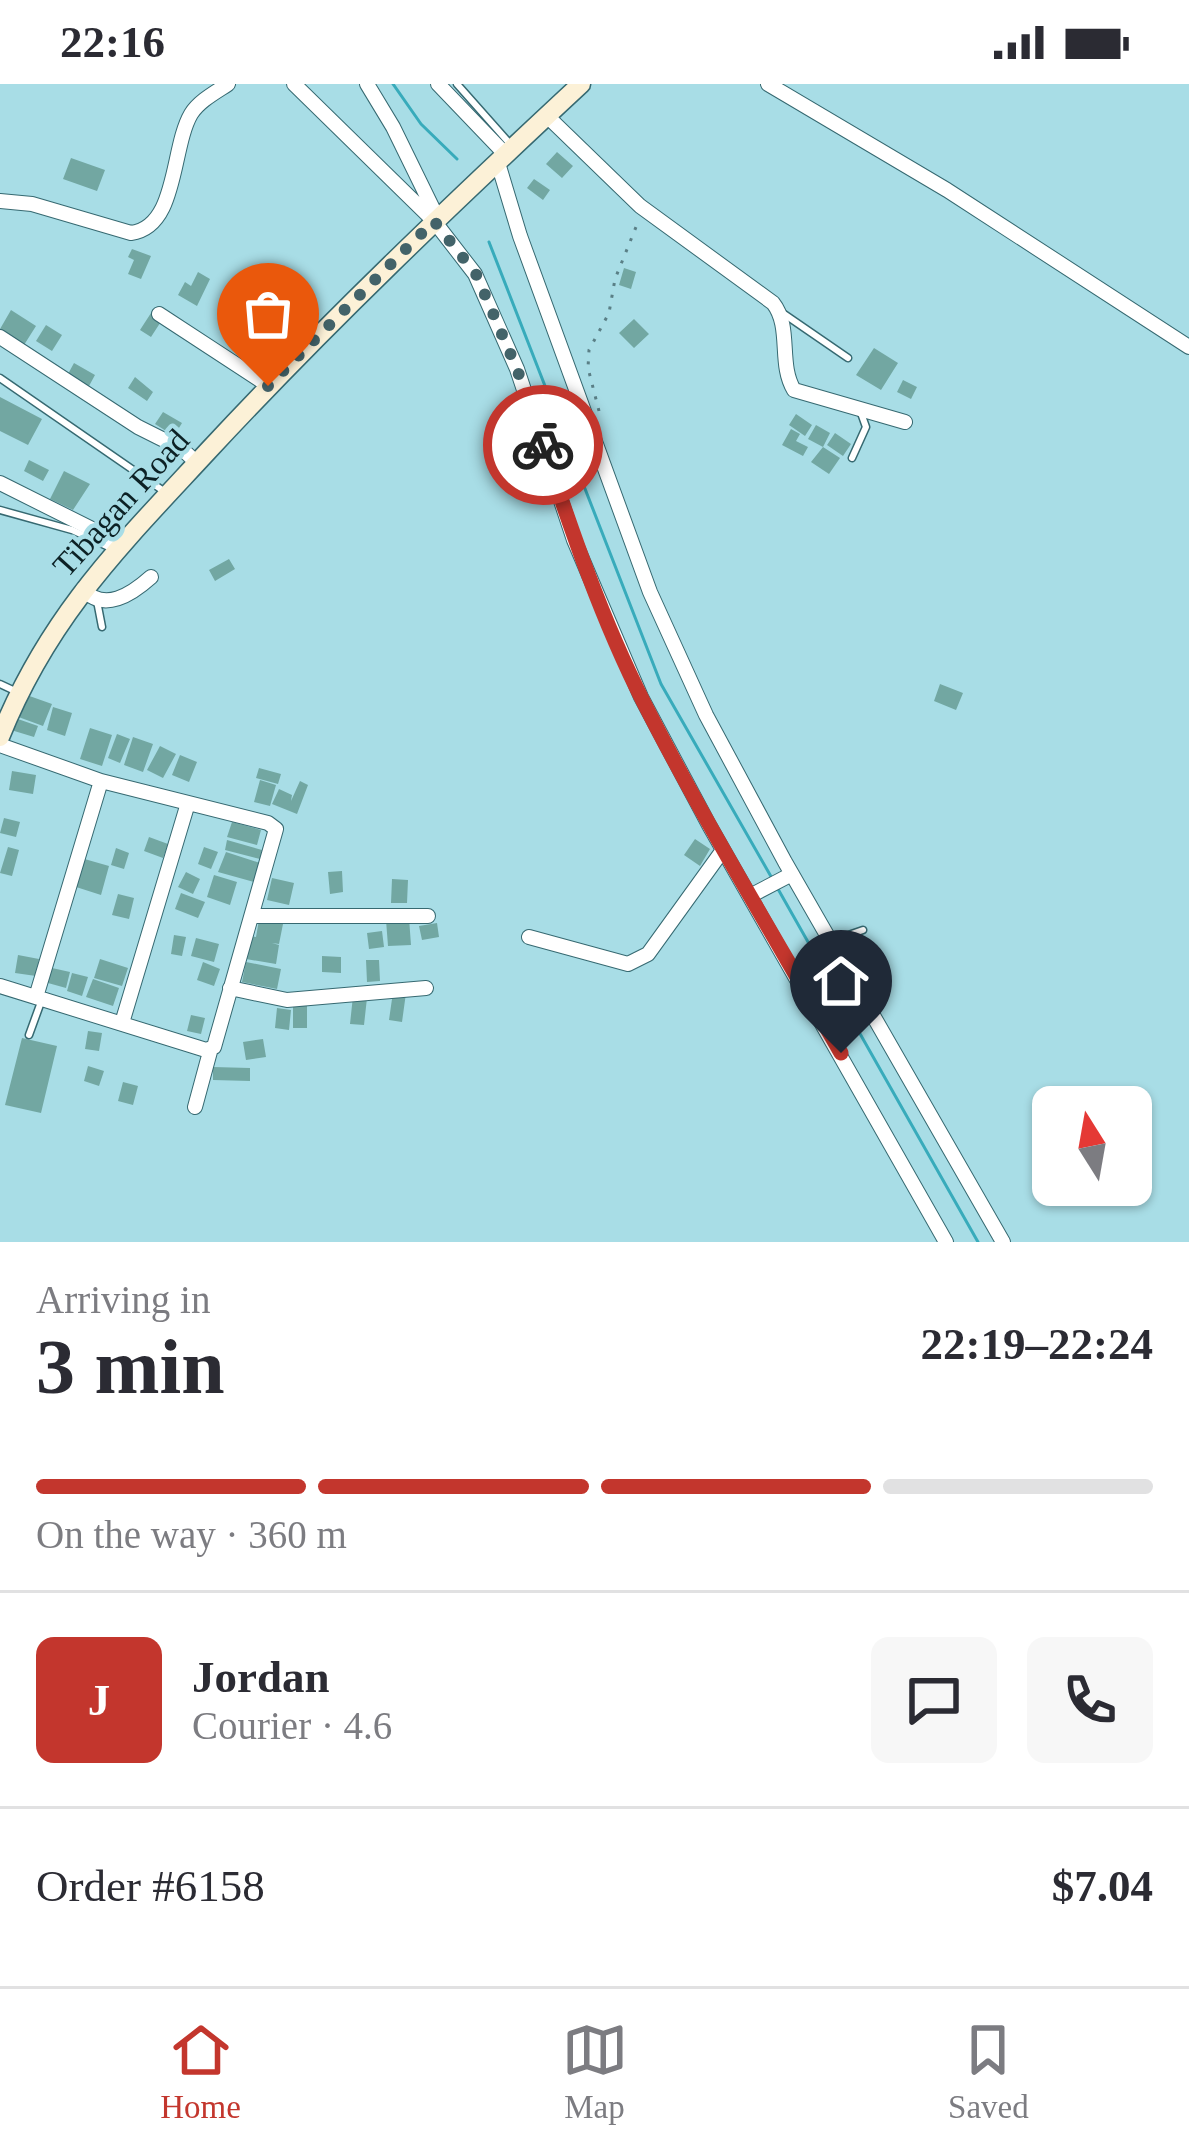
<!DOCTYPE html>
<meta charset="utf-8">
<style>
body{margin:0;font-family:"Times New Roman",serif;background:#f7f7f7;color:#2b2b33;height:100vh;display:flex;flex-direction:column;font-size:45px;white-space:nowrap}
*{box-sizing:border-box;margin:0}
p{font-size:39px;color:#7c7c81}
.icon{flex:none;width:66px;height:66px;fill:none;stroke:currentColor;stroke-width:2;stroke-linecap:round;stroke-linejoin:round}
.map{position:relative;height:1158px;overflow:hidden}
.panel{display:flex;flex-direction:column;background:#fff;flex:1}
.panel>*{flex:none}
.needle{width:78px;rotate:349deg}
.tools{position:absolute;left:1032px;top:1002px;display:grid;gap:24px}
.tools a{display:grid;place-items:center;width:120px;height:120px;border-radius:18px;background:#fff;box-shadow:0 3px 9px #0004;font-size:60px}
.pin{position:absolute;display:grid;place-items:center;width:102px;height:102px;color:#fff;margin:-123px -51px;border-radius:50% 50% 50% 0;rotate:-45deg;box-shadow:0 0 12px #0007}
.pin .icon{rotate:45deg}
.courier{position:absolute;display:grid;place-items:center;width:120px;height:120px;margin:-60px;border:9px solid #c3362d;border-radius:50%;background:#fff;color:#222;box-shadow:0 3px 15px #0007}
.head em{font-style:normal;font-weight:800}
.head div{display:flex;flex-direction:column-reverse}
.head{display:flex;align-items:center;justify-content:space-between;height:204px;padding:0 36px}
h1{font-size:78px;font-weight:800;line-height:90px}
.bar{display:grid;grid-template-columns:repeat(4,1fr);gap:18px 12px;align-content:center;height:144px;padding:0 36px}
.bar i{height:15px;border-radius:9px;background:#e1e1e2}
.bar .selected{background:#c3362d}
.bar p{grid-column:span 4}
.line{display:flex;align-items:center;gap:30px;padding:0 36px;border-top:3px solid #e1e1e2}
.line div{flex:1}
.round{display:grid;place-items:center;flex:none;width:126px;height:126px;border-radius:18px;background:#f7f7f7}
.status{display:flex;justify-content:space-between;align-items:center;height:84px;padding:0 60px;background:#fff;direction:ltr}
.status svg{height:33px;fill:currentColor}
.dock{display:flex;justify-content:space-around;align-items:center;height:168px;border-top:3px solid #e1e1e2;background:#fff;font-size:33px;color:#7c7c81}
.dock a{display:grid;justify-items:center;gap:6px}
.dock .selected{color:#c3362d}
.map>svg:first-child{display:block}
</style>
<div class="status"><b>22:16</b><svg viewBox="0 0 49 12"><path d="M0 12V9h3v3zM5 12V6h3v6zM10 12V3h3v9zM15 12V0h3v12zM26 1h20v11H26zM47 4h2v5h-2z"/></svg></div>
<div class="map">
<svg width="1189" height="1158" viewBox="0 0 1189 1158">
<rect width="100%" height="100%" fill="#a8dde6"/>
<g fill="none" stroke-linecap="round" stroke-linejoin="round">
<path stroke="#38abbb" stroke-width="3" d="M393,0L421,40L457,75
M489,158L661,600L773,796
M778,805L978,1158"/>
</g>
<path fill="#72a7a2" d="M557,68L573,82L562,94L546,80Z
M71,74L105,86L97,107L63,95Z
M534,95L550,106L543,116L527,104Z
M132,165L151,172L141,195L128,190L134,176L128,173Z
M624,184L636,188L631,205L619,201Z
M198,188L210,195L197,222L178,211L185,198L191,202Z
M11,226L36,242L24,261L0,245Z
M151,229L162,236L151,253L140,246Z
M268,233L282,242L272,257L258,247Z
M634,235L649,250L634,264L619,249Z
M46,241L62,251L52,267L36,257Z
M283,244L297,253L288,267L274,258Z
M247,261L263,273L254,286L238,274Z
M874,264L898,279L881,306L856,291Z
M74,279L95,291L89,302L68,290Z
M135,293L153,308L147,317L128,304Z
M903,296L917,303L911,315L897,308Z
M0,313L42,335L28,361L0,347Z
M163,328L182,339L174,352L155,340Z
M796,330L812,341L805,352L789,341Z
M816,341L830,349L823,363L808,355Z
M791,345L800,350L796,357L808,363L803,372L782,361Z
M835,349L851,360L843,372L827,361Z
M823,363L840,374L829,390L811,378Z
M29,376L49,386L43,397L24,387Z
M64,387L90,400L73,426L50,415Z
M118,421L129,430L118,445L106,436Z
M229,475L235,485L215,497L209,486Z
M940,600L963,609L956,626L934,617Z
M21,609L52,620L43,642L13,631Z
M53,623L72,629L65,652L47,646Z
M15,634L38,642L34,653L11,646Z
M90,644L112,651L102,682L80,675Z
M117,650L130,655L120,679L108,674Z
M133,653L153,660L143,688L124,681Z
M160,662L176,670L163,694L147,686Z
M180,671L197,678L189,698L172,691Z
M259,684L281,690L278,700L256,694Z
M12,687L36,691L33,710L9,706Z
M260,696L276,701L270,722L254,718Z
M300,697L308,701L297,730L272,720L279,705L292,711L291,717Z
M4,734L20,738L16,753L0,749Z
M232,738L261,746L257,761L227,753Z
M149,753L168,760L163,774L144,767Z
M695,755L710,765L700,782L684,771Z
M227,756L262,766L260,775L225,766Z
M8,763L19,766L12,792L0,789Z
M204,763L218,768L211,785L198,780Z
M116,764L129,769L124,785L111,781Z
M226,768L260,779L254,798L218,788Z
M81,774L109,782L101,811L73,802Z
M342,787L343,808L330,810L328,788Z
M186,788L200,795L193,810L178,803Z
M214,791L237,798L230,821L207,813Z
M272,794L294,799L289,821L267,816Z
M392,795L408,796L407,819H391Z
M181,809L205,818L198,834L175,825Z
M118,810L134,814L129,835L112,831Z
M409,834L411,861L388,862L386,836Z
M259,836L283,840L279,860L272,859L279,861L276,880L246,875L250,852L256,853Z
M437,839L439,853L422,856L419,842Z
M382,847L384,863L369,865L367,849Z
M174,851L186,853L182,872L171,870Z
M196,854L219,860L214,878L191,872Z
M18,871L39,875L36,892L15,889Z
M322,872L341,873V889L322,888Z
M100,875L128,884L122,902L94,894Z
M366,876H379L380,897L367,898Z
M203,878L220,885L214,902L197,896Z
M246,878L281,885L277,905L242,898Z
M52,884L70,888L66,904L48,899Z
M72,889L88,893L82,912L67,907Z
M93,895L119,904L113,922L86,913Z
M393,908L406,909L402,938L389,936Z
M353,912L367,914L364,941L350,940Z
M293,919H307V944H293Z
M277,924L291,926L289,946L275,944Z
M191,931L205,934L201,950L187,947Z
M88,947L102,949L99,967L85,965Z
M22,954L57,962L41,1029L5,1021Z
M263,955L266,973L246,976L243,958Z
M88,982L104,987L99,1002L84,997Z
M213,983L250,984V997L213,996Z
M123,998L138,1002L133,1021L118,1017Z"/>
<g fill="none" stroke-linecap="round" stroke-linejoin="round">
<g stroke="#366971" stroke-width="9">
<path id="lane" d="M457,0L511,61
M784,230L848,274
M0,294L165,408
M852,374L866,343L861,329
M0,426L72,446L113,465
M97,517L102,543
M0,600L15,607
M834,856L863,846
M29,951L41,918"/>
</g>
<g stroke="#366971" stroke-width="16">
<path id="street" d="M294,0L434,137L475,190L517,285L574,456L641,613L709,741L946,1158
M367,0L393,43L437,133
M438,0L506,71
M768,0L947,106L1189,263
M547,32L640,122L773,219C792,243 778,280 794,306L905,338
M498,79L520,152L650,508L706,631L785,778L1003,1158
M0,117L32,120L131,149C178,143 171,64 191,30C199,17 216,8 228,0
M159,230L269,302
M0,253L138,343L182,365L197,379
M0,399L122,460
M83,505C104,529 132,510 151,493
M0,661L101,697L268,739L276,745L214,963L206,966L0,902
M750,812L792,790
M252,832H428
M529,853L628,880L648,870L723,766
M230,904L287,916L426,904
M36,913L101,697
M122,939L188,719
M195,1023L211,964"/>
</g>
<g stroke="#366971" stroke-width="21">
<path id="secondary" d="M0,653C49,531 121,461 208,367C327,239 453,119 581,0"/>
</g>
<path stroke="#5a7f86" stroke-width="3" stroke-dasharray="3 9" stroke-linecap="butt" d="M599,327L588,284L589,266L609,229L615,195L638,138"/>
<use href="#lane" stroke="#fff" stroke-width="6"/>
<use href="#street" stroke="#fff" stroke-width="14"/>
<use href="#secondary" stroke="#fcf1d7" stroke-width="18"/>
</g>
<g fill="none" stroke-linecap="round" stroke-linejoin="round">
<path stroke="#436369" stroke-width="12" stroke-dasharray="0 21.6" d="M268,302L434,137L476,190L517,285L543,361"/>
<path stroke="#c3362d" stroke-width="15" d="M543,361C572,448 602,536 643,617C704,737 774,852 841,969"/>
</g>
<g text-anchor="middle" dominant-baseline="central" stroke-width="9" stroke-linejoin="round" paint-order="stroke">
<g font-size="33" fill="#0c2125" stroke="#a8dde6">
<text transform="translate(121 419) rotate(-48)">Tibagan Road</text>
</g>
</g>
</svg>
<div class="tools">
<a><svg class="needle" viewBox="-14 -14 28 28"><path d="M0-13l5 13h-10z" fill="#e53935"/><path d="M0 13l5-13h-10z" fill="#7c7c81"/></svg></a>
</div>
<div class="pin" style="left:268px;top:302px;background:#ea580c"><svg class="icon" aria-label="bag" viewBox="0 0 24 24"><path d="M5 8h14l-1 12H6zM9 8a3 3 0 0 1 6 0"/></svg></div>
<div class="pin" style="left:841px;top:969px;background:#1f2937"><svg class="icon" aria-label="home" viewBox="0 0 24 24"><path d="M3 11l9-7 9 7M6 9v11h12V9"/></svg></div>
<div class="courier" style="left:543px;top:361px"><svg class="icon" aria-label="bike" viewBox="0 0 24 24"><circle cx="6" cy="16" r="4"/><circle cx="18" cy="16" r="4"/><path d="M6 16l4-8h5l3 8M10 8l3 8H6M13 5h3"/></svg></div>
</div>
<section class="panel">
<div class="head"><div><h1>3 min</h1><p>Arriving in</p></div><em>22:19–22:24</em></div>
<div class="bar"><i class="selected"></i><i class="selected"></i><i class="selected"></i><i></i><p>On the way · 360 m</p></div>
<div class="line" style="height:216px"><b class="round" style="background:#c3362d;color:#fff">J</b><div><b>Jordan</b><p>Courier · 4.6</p></div><a class="round"><svg class="icon" aria-label="chat" viewBox="0 0 24 24"><path d="M4 5h16v11H9l-5 4z"/></svg></a><a class="round"><svg class="icon" aria-label="phone" viewBox="0 0 24 24"><path d="M5 4h4l2 5-3 2q2 4 5 5l2-3 5 2v4C11 20 4 13 5 4z"/></svg></a></div>
<div class="line" style="height:156px"><div>Order #6158</div><b>$7.04</b></div>
</section>
<nav class="dock">
<a class="selected"><svg class="icon" aria-label="home" viewBox="0 0 24 24"><path d="M3 11l9-7 9 7M6 9v11h12V9"/></svg>Home</a>
<a><svg class="icon" aria-label="map" viewBox="0 0 24 24"><path d="M3 6l6-2 6 2 6-2v14l-6 2-6-2-6 2zM9 4v14M15 6v14"/></svg>Map</a>
<a><svg class="icon" aria-label="saved" viewBox="0 0 24 24"><path d="M7 4h10v16l-5-4-5 4z"/></svg>Saved</a>
</nav>
